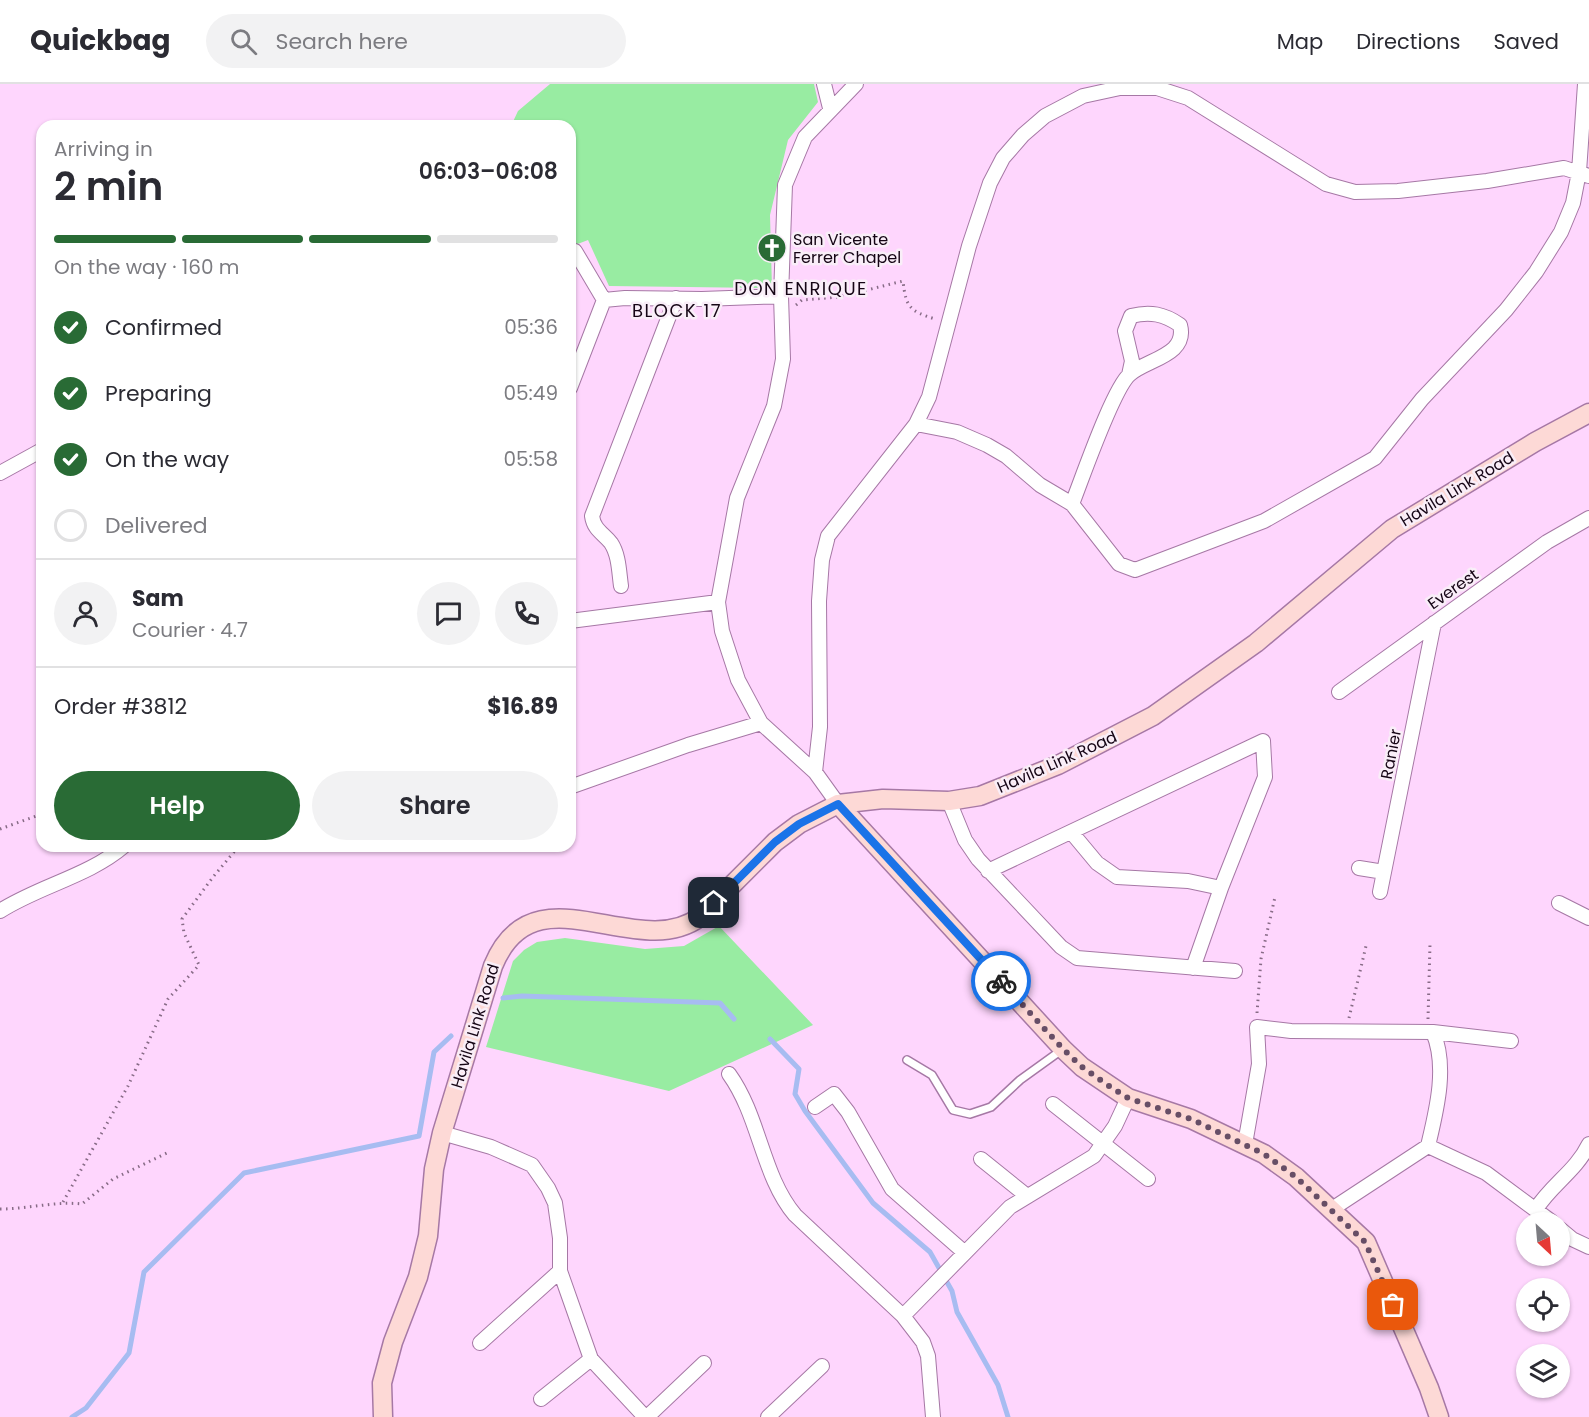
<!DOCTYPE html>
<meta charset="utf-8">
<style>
body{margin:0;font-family:Poppins,sans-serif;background:#f2f2f3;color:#2b2b33;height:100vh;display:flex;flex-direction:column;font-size:22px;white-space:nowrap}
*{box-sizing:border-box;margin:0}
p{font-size:20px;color:#7c7c81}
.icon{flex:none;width:33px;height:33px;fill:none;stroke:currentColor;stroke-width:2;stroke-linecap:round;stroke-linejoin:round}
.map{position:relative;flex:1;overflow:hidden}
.sheet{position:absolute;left:36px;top:36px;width:540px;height:732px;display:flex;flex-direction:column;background:#fff;border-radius:18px;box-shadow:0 2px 4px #0004}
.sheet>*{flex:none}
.needle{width:39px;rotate:154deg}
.buttons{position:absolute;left:1516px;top:1128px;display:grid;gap:12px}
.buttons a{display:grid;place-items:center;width:54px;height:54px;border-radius:50%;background:#fff;box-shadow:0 2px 4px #0004;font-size:30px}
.pin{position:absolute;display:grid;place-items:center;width:51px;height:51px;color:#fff;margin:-26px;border-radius:12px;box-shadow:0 3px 9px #0006}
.courier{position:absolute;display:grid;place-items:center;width:60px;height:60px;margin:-30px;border:4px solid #1a73e8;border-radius:50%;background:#fff;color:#222;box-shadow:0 2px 8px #0007}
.summary em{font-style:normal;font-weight:600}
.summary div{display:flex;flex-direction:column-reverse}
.summary{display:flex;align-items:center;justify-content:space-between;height:102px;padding:0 18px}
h1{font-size:39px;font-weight:600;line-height:45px}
.bar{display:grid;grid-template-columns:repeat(4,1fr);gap:9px 6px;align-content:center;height:72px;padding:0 18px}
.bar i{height:8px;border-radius:4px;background:#e1e1e2}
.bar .selected{background:#296b35}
.bar p{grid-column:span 4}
.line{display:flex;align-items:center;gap:15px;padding:0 18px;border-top:2px solid #e1e1e2}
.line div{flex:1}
.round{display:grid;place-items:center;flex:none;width:63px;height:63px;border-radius:32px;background:#f2f2f3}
ol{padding:0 18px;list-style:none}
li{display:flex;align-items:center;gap:18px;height:66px}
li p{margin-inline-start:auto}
li .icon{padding:6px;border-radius:50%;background:#296b35;color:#fff;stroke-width:4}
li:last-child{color:#7c7c81}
li i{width:33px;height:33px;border:3px solid #e1e1e2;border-radius:50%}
.cta{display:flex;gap:12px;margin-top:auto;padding:12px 18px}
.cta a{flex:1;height:69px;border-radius:36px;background:#296b35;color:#fff;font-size:24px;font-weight:600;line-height:69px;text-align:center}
.cta a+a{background:#f2f2f3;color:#2b2b33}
header{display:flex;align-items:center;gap:36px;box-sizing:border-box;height:84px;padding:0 30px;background:#fff;border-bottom:2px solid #e1e1e2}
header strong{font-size:28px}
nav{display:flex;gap:33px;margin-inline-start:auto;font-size:21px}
.search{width:420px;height:54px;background:#f2f2f3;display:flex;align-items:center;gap:15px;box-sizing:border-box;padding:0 21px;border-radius:33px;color:#7c7c81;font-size:22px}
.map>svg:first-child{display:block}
</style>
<header>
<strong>Quickbag</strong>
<div class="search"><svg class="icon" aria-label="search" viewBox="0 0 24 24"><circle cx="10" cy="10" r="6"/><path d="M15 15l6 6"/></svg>Search here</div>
<nav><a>Map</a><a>Directions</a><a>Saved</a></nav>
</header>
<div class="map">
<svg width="1589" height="1333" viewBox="0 0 1589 1333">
<rect width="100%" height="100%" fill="#fed6fd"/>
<path fill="#98eca2" d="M550,0H814L818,18L788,56L770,131L772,204L609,202L588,156L570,163V42H511L518,27Z
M719,842L813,941L669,1007L486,963L513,877L524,866L537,858L565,854L645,865L684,862Z"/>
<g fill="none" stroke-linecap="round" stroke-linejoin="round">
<path stroke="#a7bcf1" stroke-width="5" d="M503,914L522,912L720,919L734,935
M770,955L799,985L795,1010L805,1027L873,1119L930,1168L952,1207L957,1228L998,1301L1008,1333
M72,1333L86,1324L129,1269L144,1188L244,1089L419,1052L434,968L451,952"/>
<g stroke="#a678a5" stroke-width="10">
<path id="lane" d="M907,976L932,991L953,1026L970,1030L991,1023L1020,996L1063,965"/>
</g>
<g stroke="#a678a5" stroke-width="16">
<path id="street" d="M824,0L830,24
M575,167L604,216L625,214L702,215L781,212
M570,304L604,216
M916,340L957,348L987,361L1006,372L1040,401L1072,420L1119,480L1135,486L1264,437L1375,374L1422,315L1506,226L1536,188L1561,148L1573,119L1579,88L1585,0
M0,389L42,366
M1072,420C1082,395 1113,304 1130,290C1148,275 1188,271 1180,241C1164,230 1150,227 1131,232L1125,247L1132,277L1129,291
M621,502C619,488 619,471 611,459C603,449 594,446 592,432L676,214
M570,537L718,518
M1339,608L1547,458L1589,434
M815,688L820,643L819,517L822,476L828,452L916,340L929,313L969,162L990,99L1003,74L1023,51L1045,32L1083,12L1120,4H1157L1188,14L1326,100L1355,108L1398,107L1487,97L1564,84L1589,92
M570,703L688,661L761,639
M949,717L965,756L978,775L1061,863L1077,874L1235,887
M838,720L815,688L761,639L738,596L722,547L718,518L737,414L774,322L783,275L781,212L785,101L805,53L856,0
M1072,749L1097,779L1117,793L1188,797L1221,804
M1359,784L1384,788
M988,787L1263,657L1265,693L1221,804L1193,884
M1380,808L1434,539
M1559,819L1589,834
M0,827C39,802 89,792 124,762
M729,990C760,1033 762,1092 795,1131L903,1232L923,1258L928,1272L933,1333
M1053,1020L1148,1095
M815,1023L834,1010L848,1028L892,1105L965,1169
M442,1049L491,1063L532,1081L548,1104L555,1119L560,1154V1187L591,1275L645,1333
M1245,1060L1259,980L1257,943L1291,947L1433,948L1511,957
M1428,1062L1486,1089L1552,1138
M981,1075L1027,1112
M1332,1125L1428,1062C1436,1028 1448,983 1433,948
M1536,1125C1552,1100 1576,1087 1589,1060
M1560,1145L1572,1155L1589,1163
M903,1232L1010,1123L1094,1072L1115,1042L1128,1014
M480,1259L560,1187
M541,1315L591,1275
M647,1333L704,1279
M768,1333L822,1282"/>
</g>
<g stroke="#a678a5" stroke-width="21">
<path id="secondary" d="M838,720L1063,965L1082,983L1128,1014L1191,1035L1264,1070L1296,1093L1366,1158L1429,1304L1439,1333
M383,1333L382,1299L393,1258L418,1193L428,1152L434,1085L442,1049L493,882C534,781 636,880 700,833L775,758L799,740L838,720L883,715L949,717L980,712L1058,681L1153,632L1256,559L1392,445L1535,358L1589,329"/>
</g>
<path stroke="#876b86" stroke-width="3" stroke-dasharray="1.5 4.5" stroke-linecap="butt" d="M796,221L802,216L839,213L903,197C906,224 910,227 935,235
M0,745L42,730
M1257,929L1261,875L1275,813
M1349,934L1366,862
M1428,935L1430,860
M63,1118L128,1002L168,915L199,881L184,849L182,835L213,793L239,762
M0,1125C28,1125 55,1117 82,1120L113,1095L169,1068"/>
<use href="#lane" stroke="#fff" stroke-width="7"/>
<use href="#street" stroke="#fff" stroke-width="14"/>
<use href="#secondary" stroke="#fdd9d6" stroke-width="18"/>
</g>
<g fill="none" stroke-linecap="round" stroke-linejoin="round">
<path stroke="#674e66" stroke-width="6" stroke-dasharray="0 10.8" d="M1001,897L1063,965L1082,983L1109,1002L1128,1014L1191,1035L1264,1070L1296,1093L1365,1158L1393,1221"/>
<path stroke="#1a73e8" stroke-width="8" d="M714,819L775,758L799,740L838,720L1001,897"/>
</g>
<defs>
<g id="church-disc" transform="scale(1.5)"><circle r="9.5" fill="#296b35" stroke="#f9eef8"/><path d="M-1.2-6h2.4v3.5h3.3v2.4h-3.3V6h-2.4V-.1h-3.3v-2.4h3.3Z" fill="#fff"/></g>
</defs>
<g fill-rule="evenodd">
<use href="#church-disc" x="772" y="164"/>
</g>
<g text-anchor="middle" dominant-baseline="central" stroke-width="5" stroke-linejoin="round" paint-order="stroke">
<g font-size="16" fill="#150515" stroke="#f9eef8" text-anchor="start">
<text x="793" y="155">San Vicente<tspan x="793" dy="18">Ferrer Chapel</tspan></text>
</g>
<g font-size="16" fill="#150515" stroke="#f9eef8">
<text transform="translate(1457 405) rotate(-31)">Havila Link Road</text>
<text transform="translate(1453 505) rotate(-35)">Everest</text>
<text transform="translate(1391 670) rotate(-79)">Ranier</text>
<text transform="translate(1057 678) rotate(-24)">Havila Link Road</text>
<text transform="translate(475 942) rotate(-73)">Havila Link Road</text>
</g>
<g font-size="18" letter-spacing="1.5" fill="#150515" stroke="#f9eef8">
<text x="801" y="204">DON ENRIQUE</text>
<text x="677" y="226">BLOCK 17</text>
</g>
</g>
</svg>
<div class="buttons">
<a><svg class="needle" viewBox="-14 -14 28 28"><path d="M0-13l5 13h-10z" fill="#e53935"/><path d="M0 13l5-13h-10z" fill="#7c7c81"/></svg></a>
<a><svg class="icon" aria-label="locate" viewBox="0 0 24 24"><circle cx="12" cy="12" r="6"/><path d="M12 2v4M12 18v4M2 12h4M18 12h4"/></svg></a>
<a><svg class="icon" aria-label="layers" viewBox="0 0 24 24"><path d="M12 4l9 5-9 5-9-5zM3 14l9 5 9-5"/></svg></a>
</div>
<div class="pin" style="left:1393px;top:1221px;background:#ea580c"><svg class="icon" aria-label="bag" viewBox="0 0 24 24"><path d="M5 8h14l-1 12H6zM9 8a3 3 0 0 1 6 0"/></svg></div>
<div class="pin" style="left:714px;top:819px;background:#1f2937"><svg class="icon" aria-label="home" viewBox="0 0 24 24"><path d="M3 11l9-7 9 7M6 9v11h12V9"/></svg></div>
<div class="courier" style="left:1001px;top:897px"><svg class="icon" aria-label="bike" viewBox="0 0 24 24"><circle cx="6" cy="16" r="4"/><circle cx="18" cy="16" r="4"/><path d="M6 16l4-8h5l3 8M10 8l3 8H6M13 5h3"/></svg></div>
<section class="sheet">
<div class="summary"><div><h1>2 min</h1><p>Arriving in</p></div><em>06:03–06:08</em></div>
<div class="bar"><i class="selected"></i><i class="selected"></i><i class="selected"></i><i></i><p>On the way · 160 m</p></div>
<ol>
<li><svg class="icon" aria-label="check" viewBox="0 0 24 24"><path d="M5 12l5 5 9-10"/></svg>Confirmed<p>05:36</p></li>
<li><svg class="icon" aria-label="check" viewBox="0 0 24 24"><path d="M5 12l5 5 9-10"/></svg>Preparing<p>05:49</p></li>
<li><svg class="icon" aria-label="check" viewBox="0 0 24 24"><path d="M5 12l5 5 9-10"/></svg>On the way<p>05:58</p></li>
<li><i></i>Delivered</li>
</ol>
<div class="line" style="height:108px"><a class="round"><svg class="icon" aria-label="person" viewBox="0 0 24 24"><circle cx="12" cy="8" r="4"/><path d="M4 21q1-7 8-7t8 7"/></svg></a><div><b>Sam</b><p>Courier · 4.7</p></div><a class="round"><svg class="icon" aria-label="chat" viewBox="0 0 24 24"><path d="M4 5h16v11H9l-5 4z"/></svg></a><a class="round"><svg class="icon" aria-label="phone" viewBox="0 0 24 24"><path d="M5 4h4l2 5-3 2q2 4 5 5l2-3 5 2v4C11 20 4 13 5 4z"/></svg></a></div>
<div class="line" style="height:78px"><div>Order #3812</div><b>$16.89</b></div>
<div class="cta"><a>Help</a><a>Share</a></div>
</section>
</div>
